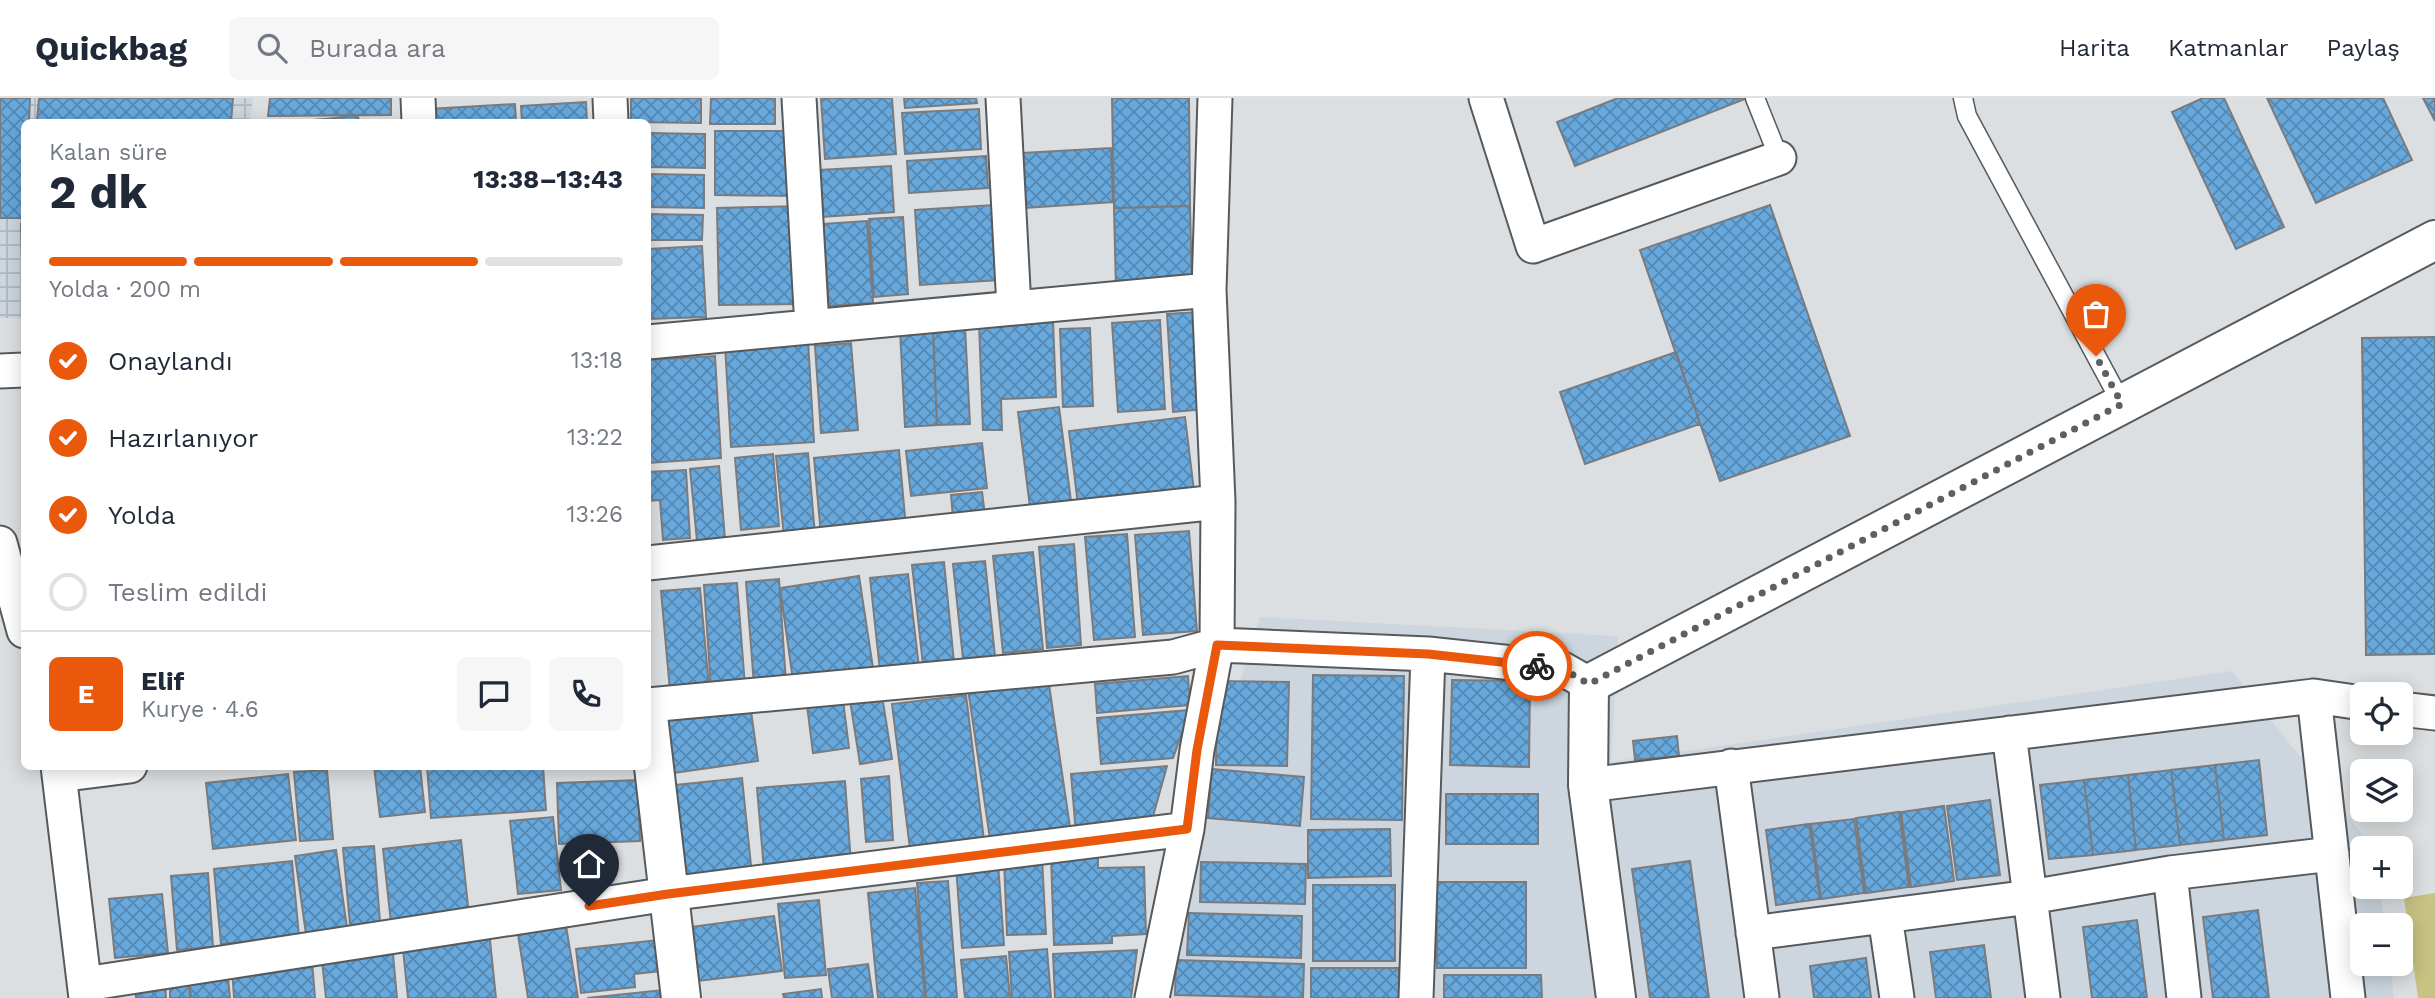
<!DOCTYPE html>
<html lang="tr">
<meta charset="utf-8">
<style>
body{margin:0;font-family:"Work Sans",sans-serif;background:#f6f6f7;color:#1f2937;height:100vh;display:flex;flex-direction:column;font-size:26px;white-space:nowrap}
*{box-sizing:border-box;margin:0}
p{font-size:23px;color:#747a83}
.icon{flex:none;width:38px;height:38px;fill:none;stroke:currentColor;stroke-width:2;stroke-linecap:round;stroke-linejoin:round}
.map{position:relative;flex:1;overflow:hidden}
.sheet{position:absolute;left:21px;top:21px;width:630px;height:651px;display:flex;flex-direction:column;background:#fff;border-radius:10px;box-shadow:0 4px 18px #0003}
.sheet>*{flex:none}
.buttons{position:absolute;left:2350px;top:584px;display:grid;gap:14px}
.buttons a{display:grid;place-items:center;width:63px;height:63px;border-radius:10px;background:#fff;box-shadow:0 4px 18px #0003;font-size:35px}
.pin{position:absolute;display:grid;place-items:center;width:60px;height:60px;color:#fff;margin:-72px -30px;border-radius:50% 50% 50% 0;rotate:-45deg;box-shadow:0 0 7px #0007}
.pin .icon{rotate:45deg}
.courier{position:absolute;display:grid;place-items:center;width:70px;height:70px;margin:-35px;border:5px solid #ea580c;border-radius:50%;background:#fff;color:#222;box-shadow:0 2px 9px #0007}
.head em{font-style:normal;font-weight:700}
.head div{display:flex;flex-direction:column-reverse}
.head{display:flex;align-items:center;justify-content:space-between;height:119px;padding:0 28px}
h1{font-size:46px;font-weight:700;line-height:52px}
.bar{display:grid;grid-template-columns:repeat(4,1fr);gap:10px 7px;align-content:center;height:84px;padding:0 28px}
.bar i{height:9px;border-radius:5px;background:#e0e1e3}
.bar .on{background:#ea580c}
.bar p{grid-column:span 4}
.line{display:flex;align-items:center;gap:18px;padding:0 28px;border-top:2px solid #e0e1e3}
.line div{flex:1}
.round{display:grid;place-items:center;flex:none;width:74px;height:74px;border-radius:10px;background:#f6f6f7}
ol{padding:0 28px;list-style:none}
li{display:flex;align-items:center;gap:21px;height:77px}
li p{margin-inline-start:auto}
li .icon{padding:7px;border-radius:50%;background:#ea580c;color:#fff;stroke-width:4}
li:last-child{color:#747a83}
li i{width:38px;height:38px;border:4px solid #e0e1e3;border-radius:50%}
header{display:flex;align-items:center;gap:42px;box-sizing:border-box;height:98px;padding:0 35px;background:#fff;border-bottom:2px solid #e0e1e3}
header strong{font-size:33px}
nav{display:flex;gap:38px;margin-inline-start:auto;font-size:24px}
.search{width:490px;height:63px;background:#f6f6f7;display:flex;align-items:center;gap:18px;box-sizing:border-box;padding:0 24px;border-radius:10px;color:#747a83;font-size:26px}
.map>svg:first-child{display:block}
</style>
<header>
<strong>Quickbag</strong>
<div class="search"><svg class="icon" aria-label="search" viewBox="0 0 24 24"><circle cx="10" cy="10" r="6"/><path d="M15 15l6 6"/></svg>Burada ara</div>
<nav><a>Harita</a><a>Katmanlar</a><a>Paylaş</a></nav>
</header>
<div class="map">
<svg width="2435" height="900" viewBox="0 0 2435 900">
<defs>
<pattern id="industrial-grid" width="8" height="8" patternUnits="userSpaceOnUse" patternTransform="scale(1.75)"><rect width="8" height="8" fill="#cdd6de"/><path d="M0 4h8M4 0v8" fill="none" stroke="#afb7be"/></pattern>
<pattern id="building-cross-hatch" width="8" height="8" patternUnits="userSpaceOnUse" patternTransform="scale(1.75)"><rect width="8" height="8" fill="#67a8dd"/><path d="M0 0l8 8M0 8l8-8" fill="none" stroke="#5488b2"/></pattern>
</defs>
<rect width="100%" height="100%" fill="#dcdfe1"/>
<path fill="#cdd6de" d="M1260,519L1618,538L1611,664L2232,573L2374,751H2362V789H2380L2385,828H2362V866H2390L2394,900H1143Z"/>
<path fill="url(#industrial-grid)" d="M0,0H253L250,24H24V220H0Z"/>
<path fill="#c8c283" d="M2435,795V900H2418L2404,800Z"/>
<path fill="url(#building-cross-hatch)" stroke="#797b7e" stroke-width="2" d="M0,0H30L29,24H24L23,120H0Z
M39,0H233L231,24H37Z
M270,0H391V17L268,18Z
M631,0H701V25L631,24Z
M711,0H775V26H710Z
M821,0H892L896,56L825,61Z
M904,0H976L977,5L905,10Z
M1112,0H1189L1190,108L1114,110Z
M1618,0H1744L1745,1L1575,68L1557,24Z
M2203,0H2224L2284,129L2236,151L2172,14Z
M2267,0H2383L2412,62L2316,105Z
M2423,0H2435V23Z
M586,4L587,24H522L521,8Z
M515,6L516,24H429L428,11Z
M979,11L981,51L905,56L902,15Z
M358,18L359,24H289Z
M715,33H792V98L715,97Z
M648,35L705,36V70L648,69Z
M1111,50L1113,104L1025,110L1022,55Z
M986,58L988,90L909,95L907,63Z
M891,68L894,114L822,119L819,72Z
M648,76L704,77V110L648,109Z
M994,107L1000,182L920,187L915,112Z
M1770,107L1850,338L1720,383L1640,152Z
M798,108L800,206L719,207L717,110Z
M1190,108L1192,190L1116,192L1114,110Z
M648,116L703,117L702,142H648Z
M903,119L908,196L874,199L869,121Z
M867,123L873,205L829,208L823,126Z
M21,126H24V201H23Z
M702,148L706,219L648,221V151Z
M1199,214L1206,311L1173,314L1167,216Z
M1053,222L1056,299L1001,301L1002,332H983L979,225Z
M1160,222L1165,311L1118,314L1112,225Z
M965,229L970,326L937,327L933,231Z
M1090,230L1093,308L1063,309L1060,231Z
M933,231L937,327L905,329L900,232Z
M2435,239V556L2366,557L2362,240Z
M808,242L814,344L731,349L725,247Z
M851,245L858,332L821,335L815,248Z
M1676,254L1700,326L1585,366L1560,294Z
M715,258L721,360L648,365V262Z
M1059,309L1072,411L1031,417L1018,314Z
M1185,319L1194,393L1078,407L1069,333Z
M982,345L987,390L911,398L906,353Z
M899,352L906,430L821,437L814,360Z
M808,355L815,437L784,439L776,358Z
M773,356L779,428L741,432L735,360Z
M719,368L725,441L697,443L690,371Z
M686,372L690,440L663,442L660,402L648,403V374Z
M982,394L985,417L953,420L951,397Z
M1189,433L1197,533L1143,537L1135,437Z
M1127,436L1135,539L1094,542L1085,439Z
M1074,446L1081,547L1047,550L1039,449Z
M1033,454L1043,551L1003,555L993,458Z
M985,463L995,558L963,561L953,466Z
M944,464L954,564L923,567L912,467Z
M908,476L919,569L880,573L870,480Z
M859,478L873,570L793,582L780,490Z
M779,481L786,585L754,587L746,484Z
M737,485L745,588L711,591L704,487Z
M700,490L709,589L670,593L661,493Z
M1313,577L1404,578L1402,722L1311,721Z
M1188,578L1190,607L1097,615L1095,586Z
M1048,580L1070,729L990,741L968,591Z
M1452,582L1530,583L1529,669L1450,667Z
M1217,583L1289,584L1287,668L1216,667Z
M881,591L892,661L860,666L849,596Z
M842,594L849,650L813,655L806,599Z
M966,597L984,742L910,751L892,606Z
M750,606L758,663L673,675L665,618Z
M1190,612L1173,660L1101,666L1097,620Z
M1677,638L1679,658L1635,662L1633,643Z
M2259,662L2267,737L2224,742L2215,667Z
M2215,667L2224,742L2180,747L2171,672Z
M374,668H420L425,714L380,719Z
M427,668H543L546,712L431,720Z
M1167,668L1150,729L1076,736L1071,676Z
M1212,671L1304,679L1300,728L1208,720Z
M327,672L333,741L300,743L294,674Z
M2171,672L2180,747L2136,752L2128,677Z
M288,676L296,742L213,751L206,685Z
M2128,677L2136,752L2093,757L2084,682Z
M889,678L893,742L866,744L861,681Z
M742,680L752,777L686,784L676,687Z
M638,682L640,743L559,746L557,685Z
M2084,682L2093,757L2049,761L2040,687Z
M845,683L851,765L764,772L757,690Z
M1446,696H1538V746H1446Z
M1990,702L2000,777L1957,782L1947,708Z
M1944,708L1954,783L1911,789L1901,714Z
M1899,714L1909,789L1866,795L1856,720Z
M553,719L561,792L518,796L510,723Z
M1854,721L1864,795L1821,801L1811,726Z
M1809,726L1820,801L1776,807L1766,732Z
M1390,731L1391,778L1308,780V732Z
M461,742L469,817L391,825L383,751Z
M374,748L380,824L350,827L343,750Z
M336,752L347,830L306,836L295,758Z
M1098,756V770L1144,769L1146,836L1112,838V845L1054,847L1051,758Z
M1042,760L1046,836L1007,837L1004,762Z
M292,763L299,838L221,846L214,771Z
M1690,763L1709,900H1650L1632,771Z
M1201,764L1306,766L1305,806L1200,804Z
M998,765L1004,847L962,850L956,768Z
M208,775L213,849L177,852L171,778Z
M948,783L957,900H926L917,785Z
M1437,784H1526V870H1437Z
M1313,787H1395V863H1313Z
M915,790L925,900H878L868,795Z
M162,796L168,855L115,860L109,801Z
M819,802L826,877L785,880L778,806Z
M2258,812L2269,900H2213L2203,819Z
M1189,815L1302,818L1301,860L1187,857Z
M774,818L782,873L698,883L690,829Z
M565,822L578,900H528L517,830Z
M2137,822L2147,900H2092L2083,829Z
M489,833L496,900H408L402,842Z
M658,842L661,873L634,876L635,889L581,895L576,851Z
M1984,847L1991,900H1936L1930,854Z
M1047,851L1051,900H1012L1009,854Z
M1137,852L1131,900H1055L1053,856Z
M393,856L397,900H326L322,863Z
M1006,858L1010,900H965L961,862Z
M1866,860L1871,900H1814L1810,868Z
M1176,862L1304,866L1303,900L1175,897Z
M312,863L315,900H234L232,871Z
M868,866L873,900H832L828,871Z
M227,870L230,900H191L189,873Z
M1311,870H1399V900H1311Z
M1444,877H1541L1542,900H1444Z
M165,881L166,900H136L135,883Z
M170,882H189L190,900H170Z
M821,891L822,900H784L783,896Z
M663,892L664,900H587Z"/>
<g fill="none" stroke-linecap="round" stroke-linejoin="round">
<g stroke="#575a5c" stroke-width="21">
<path id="service" d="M1755,0L1779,60
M1963,0L1967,18L2122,306"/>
</g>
<g stroke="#575a5c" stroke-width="37">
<path id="minor" d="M418,0L419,24
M610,0L611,24
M799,0L812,229
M1003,0L1014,210
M1486,0L1533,148L1779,60
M648,244L1209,192
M0,273L24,272
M0,445L24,533
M648,465L1218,404
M2314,598L2348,900
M648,607L1173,559L1217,547L1428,556L1561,570L1589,586
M2401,611L2435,615
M2009,635L2043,900
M58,668L86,900
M1731,668L1762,900
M59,677L130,668
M1588,687L2314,598L2362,605
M2170,775L2184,900
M1885,818L1897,900
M1753,835L2030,799L2170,775L2332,756
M85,886L668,796L1187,731
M1152,900L1187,731L1197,652L1217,547L1218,404L1209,192L1215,0
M1416,900L1428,556"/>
</g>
<g stroke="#575a5c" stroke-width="42">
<path id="tertiary" d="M648,618L681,900
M1616,900L1588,687L1589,586L2435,142"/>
</g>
<use href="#service" stroke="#fff" stroke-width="18"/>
<use href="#minor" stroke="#fff" stroke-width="33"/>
<use href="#tertiary" stroke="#fff" stroke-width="38"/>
</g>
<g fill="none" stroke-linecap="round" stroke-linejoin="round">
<path stroke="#5d5f60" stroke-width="7" stroke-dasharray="0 12.6" d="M1537,568L1561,570L1589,586L2122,306L2096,258"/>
<path stroke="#ea580c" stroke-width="9" d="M589,808L668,796L1187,731L1197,652L1217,547L1428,556L1537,568"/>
</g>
</svg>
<div class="buttons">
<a><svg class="icon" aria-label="locate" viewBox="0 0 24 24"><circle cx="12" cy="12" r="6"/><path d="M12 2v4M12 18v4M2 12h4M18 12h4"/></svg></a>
<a><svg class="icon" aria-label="layers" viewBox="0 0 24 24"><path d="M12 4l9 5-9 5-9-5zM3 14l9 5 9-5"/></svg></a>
<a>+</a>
<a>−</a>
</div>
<div class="pin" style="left:2096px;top:258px;background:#ea580c"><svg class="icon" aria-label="bag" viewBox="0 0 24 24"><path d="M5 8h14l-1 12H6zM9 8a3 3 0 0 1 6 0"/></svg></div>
<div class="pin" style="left:589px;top:808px;background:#1f2937"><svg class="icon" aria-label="home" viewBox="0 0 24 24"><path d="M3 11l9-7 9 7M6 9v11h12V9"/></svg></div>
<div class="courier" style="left:1537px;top:568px"><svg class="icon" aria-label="bike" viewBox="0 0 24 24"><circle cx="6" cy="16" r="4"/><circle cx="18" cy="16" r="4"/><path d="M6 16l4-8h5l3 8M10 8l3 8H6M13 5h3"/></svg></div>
<section class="sheet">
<div class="head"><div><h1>2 dk</h1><p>Kalan süre</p></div><em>13:38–13:43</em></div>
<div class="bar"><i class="on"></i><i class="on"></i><i class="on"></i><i></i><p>Yolda · 200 m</p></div>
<ol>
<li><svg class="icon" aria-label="check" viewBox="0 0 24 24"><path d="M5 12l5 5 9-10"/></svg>Onaylandı<p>13:18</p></li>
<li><svg class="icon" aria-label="check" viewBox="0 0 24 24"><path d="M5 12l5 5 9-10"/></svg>Hazırlanıyor<p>13:22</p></li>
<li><svg class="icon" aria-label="check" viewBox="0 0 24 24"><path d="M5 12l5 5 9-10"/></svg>Yolda<p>13:26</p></li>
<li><i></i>Teslim edildi</li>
</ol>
<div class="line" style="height:126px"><b class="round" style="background:#ea580c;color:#fff">E</b><div><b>Elif</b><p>Kurye · 4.6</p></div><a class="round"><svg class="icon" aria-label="chat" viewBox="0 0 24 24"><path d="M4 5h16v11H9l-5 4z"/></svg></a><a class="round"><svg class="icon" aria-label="phone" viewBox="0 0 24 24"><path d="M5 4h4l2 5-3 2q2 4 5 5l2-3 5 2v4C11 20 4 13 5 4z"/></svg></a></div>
</section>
</div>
